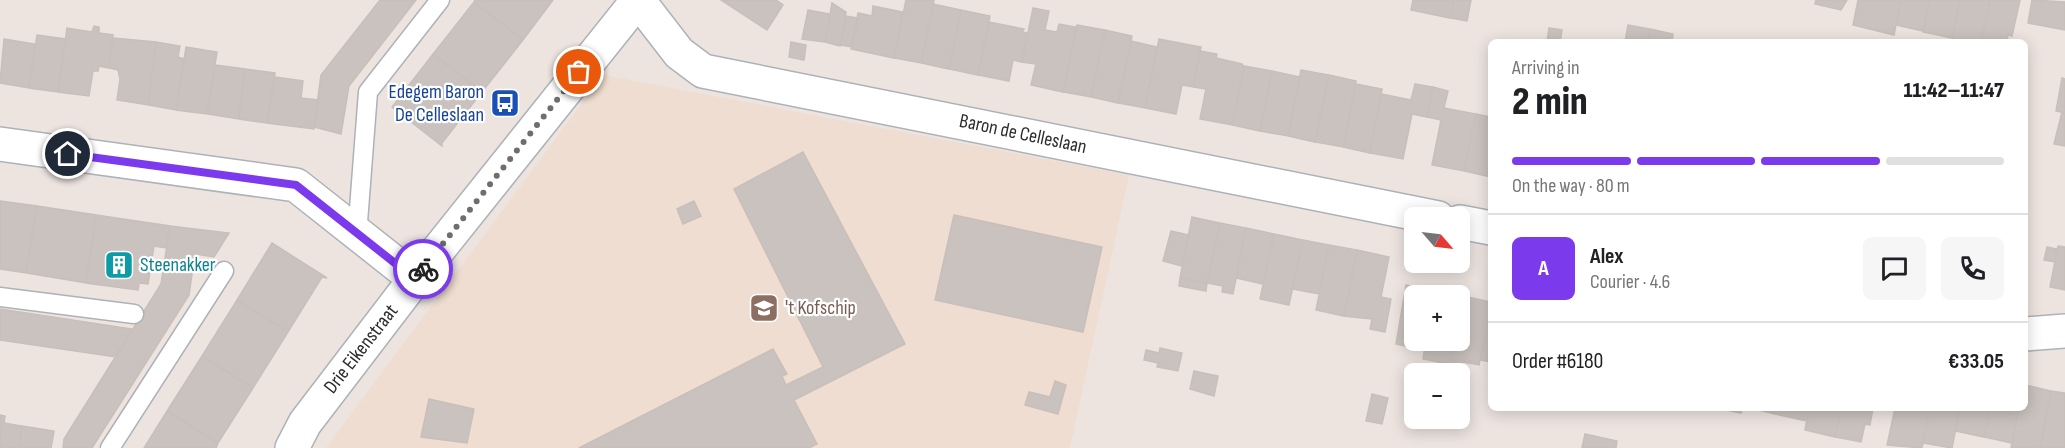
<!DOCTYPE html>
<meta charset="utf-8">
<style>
body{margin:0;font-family:"Sofia Sans Condensed",sans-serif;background:#f6f6f6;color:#202124;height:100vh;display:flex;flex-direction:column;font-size:22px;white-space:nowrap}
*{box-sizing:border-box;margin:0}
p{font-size:20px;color:#757577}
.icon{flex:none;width:33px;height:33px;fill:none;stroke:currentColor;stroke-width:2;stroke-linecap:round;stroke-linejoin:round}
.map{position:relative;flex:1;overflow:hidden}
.details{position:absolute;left:1488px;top:39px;width:540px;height:372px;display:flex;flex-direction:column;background:#fff;border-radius:9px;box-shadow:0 3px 15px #0003}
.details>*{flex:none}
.needle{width:39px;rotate:118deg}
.tools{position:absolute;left:1404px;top:207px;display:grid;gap:12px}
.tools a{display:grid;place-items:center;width:66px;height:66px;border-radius:9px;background:#fff;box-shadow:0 3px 15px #0003;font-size:30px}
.pin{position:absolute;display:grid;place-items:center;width:51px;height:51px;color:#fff;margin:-26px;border:3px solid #fff;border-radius:50%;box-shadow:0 2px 6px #0007}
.courier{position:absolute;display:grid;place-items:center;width:60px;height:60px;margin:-30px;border:4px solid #7c3aed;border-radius:50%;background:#fff;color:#222;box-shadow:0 2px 8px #0007}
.overview em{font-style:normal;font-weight:800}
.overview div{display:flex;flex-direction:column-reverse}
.overview{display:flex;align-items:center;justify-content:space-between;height:102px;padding:0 24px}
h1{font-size:39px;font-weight:800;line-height:45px}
.bar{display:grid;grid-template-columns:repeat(4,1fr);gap:9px 6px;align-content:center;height:72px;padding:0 24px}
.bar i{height:8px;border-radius:4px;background:#e0e0e0}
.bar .on{background:#7c3aed}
.bar p{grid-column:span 4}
.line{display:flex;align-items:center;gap:15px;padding:0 24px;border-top:2px solid #e0e0e0}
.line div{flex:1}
.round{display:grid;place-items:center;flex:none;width:63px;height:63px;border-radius:9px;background:#f6f6f6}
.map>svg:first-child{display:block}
</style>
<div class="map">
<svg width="2065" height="448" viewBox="0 0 2065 448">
<rect width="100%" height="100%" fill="#ede4e0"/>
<path fill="#eeddd0" d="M603,75L1129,175L1070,448H326Z"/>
<path fill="#c9c2be" stroke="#c9bfb9" stroke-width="1.5" d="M380,0H416L349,86L341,134L314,127L321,75Z
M475,0H553L523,40L474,2Z
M721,0H776L783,5L767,30Z
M906,0H934L921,63L894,58Z
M1413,0H1454L1450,18L1411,10Z
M1454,0H1471L1467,21L1450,18Z
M1816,0H1847L1841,10L1815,4Z
M1858,0H1901L1894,35L1853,25Z
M1901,0H1930L1923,31L1896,25Z
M1930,0H1960L1952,38L1923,32Z
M1960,0H1990L1981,42H1951Z
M1990,0H2020L2012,36L2008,35L2007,42H1981Z
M2032,0L2065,2V30L2028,23Z
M474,2L523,40L482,92L433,54Z
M832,3L846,12L840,46L825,42Z
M933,4L961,10L949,69L921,63Z
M873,6L903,12L894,58L851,49L858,13L872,16Z
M1033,8L1049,11L1045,30L1057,32L1059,24L1076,27L1063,92L1031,85L1036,64L1022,62Z
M808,10L830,14L825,42L802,39Z
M961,10L990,16L978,75L949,69Z
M846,16L858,18L852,47L840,45Z
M989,22L1024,29L1022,32L1028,33L1022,62L1013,60L1009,81L978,75Z
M1077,25L1105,30L1091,97L1063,92Z
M1628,25L1650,29L1648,42H1625Z
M94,26L99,27V33L113,35L109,68L99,66L98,71H93L89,96L58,92L67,28L92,32Z
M1549,28L1562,30L1560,42H1547Z
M1650,29L1673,34L1672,42H1648Z
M1105,30L1132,36L1118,103L1091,97Z
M37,35L65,39L58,92L29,88Z
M113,38L156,42L148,105L117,100L120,79L118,70L109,68Z
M4,39L35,44L29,88L0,83Z
M1159,39L1201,47L1193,87L1182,85L1176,114L1145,108Z
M1131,41L1157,47L1145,108L1118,103Z
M156,42L180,46L178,57L184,59L176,110L148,105Z
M791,42L806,45L804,60L789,57Z
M186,47L217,52L207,114L176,110Z
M1200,51L1217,54L1216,58L1242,64L1244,67L1232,125L1200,119L1206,89L1193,87Z
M433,54L482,92L442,143V146L392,107Z
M215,65L245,69L239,119L207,114Z
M1244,66L1272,71L1260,131L1232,125Z
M245,69L275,73L267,123L239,119Z
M1301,70L1329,75L1315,142L1288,136Z
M1272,71L1300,77L1288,136L1260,131Z
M1329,75L1356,81L1343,147L1315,142Z
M275,77L303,81L301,98L318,100L314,129L267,123Z
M2062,78L2065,79V113L2056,111Z
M1356,84L1382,89L1370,153L1343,147Z
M1415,84L1433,87L1427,117L1412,114L1403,159L1370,153L1381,94L1411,100Z
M1433,87L1448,91L1444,108L1476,114L1464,171L1432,165L1441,120L1427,117Z
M2062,112L2065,113V146L2054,144Z
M1476,114L1491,117V177L1464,171Z
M803,152L905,344L794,400L817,444L809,448H579L773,349L787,374L782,376L786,385L823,367L734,189Z
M0,201L37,206L26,273L0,269Z
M694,201L701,216L683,224L677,209Z
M37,206L96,215L86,283L26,273Z
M96,215L170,226L166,248L154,246L148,284L139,283L138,290L86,283Z
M954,215L1102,247L1083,332L935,300Z
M1192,217L1220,223L1207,283L1180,278Z
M1220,223L1246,228L1233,294L1222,292L1223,286L1207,283Z
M170,226L229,233L214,257L195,254L189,295L92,448H63L64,439L161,284Z
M1246,228L1274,234L1263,284L1236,278Z
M1171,231L1189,235L1182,266L1163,261Z
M1274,234L1303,240L1289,305L1260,299Z
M1303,240L1329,245L1319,294L1292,289Z
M272,243L327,278L322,277L288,332L237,300Z
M1329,245L1357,250L1344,316L1316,310Z
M2058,246L2065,247V290L2050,287Z
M2047,247L2057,249L2055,262L2044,260Z
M1357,250L1389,257L1381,297L1391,299L1385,332L1370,329L1372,319L1344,316Z
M1180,278L1207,283L1206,291L1179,286Z
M1406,285L1437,291L1436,296H1414V340H1426L1424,350L1396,344Z
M1437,291L1459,296H1436Z
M1463,296L1491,302V309L1479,365L1463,362L1462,367L1449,364L1454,340H1460V315Z
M237,300L288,332L253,388L202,356Z
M0,309L132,329L116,357L0,340Z
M1491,309V362L1480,360Z
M1426,340H1454L1449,364L1423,359Z
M1160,348L1182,353L1178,371L1157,367L1158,363L1144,360L1146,350L1159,353Z
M202,356L253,388L218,443L167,411Z
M1194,371L1218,376L1214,396L1190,389Z
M1055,381L1066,385L1058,414L1025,405L1029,392L1050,397Z
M2025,385L2051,391L2040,448H2011L2019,408H2025Z
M2051,391L2065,393V448H2040Z
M1372,394L1388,398L1382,424L1366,421Z
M429,399L474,409L467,443L421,437Z
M1717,408H1742L1741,413Z
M1751,408H1776L1775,414Z
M1776,408H1809L1807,421L1775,414Z
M1809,408H1841L1835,437L1805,430Z
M1841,408H1873L1870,425L1865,424L1861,442L1835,437Z
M1895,408H1930L1922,448L1887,445Z
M1930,408H1960L1952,448L1923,443Z
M1960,408H1990L1984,437L1955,431Z
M1990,408H2019L2012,443L1984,437Z
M167,411L218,443L216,448H144Z
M0,415L5,416L4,423L22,426L19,448H0Z
M22,426L54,431L51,448H19Z
M1585,434L1617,441L1616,448H1582Z"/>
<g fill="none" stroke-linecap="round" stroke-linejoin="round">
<g stroke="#adb2b8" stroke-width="21">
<path id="service" d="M357,235L368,92L440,0
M0,297L134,314
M110,448L224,271"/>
</g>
<g stroke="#adb2b8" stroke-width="36">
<path id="minor" d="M638,0L679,53L703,71L1438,218
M0,144L296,185L415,279
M1460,222L1491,228
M2025,334L2065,331"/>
</g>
<g stroke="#adb2b8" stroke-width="36">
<path id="tertiary" d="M292,448L305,423L415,279L638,0"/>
</g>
<use href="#service" stroke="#fff" stroke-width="18"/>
<use href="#minor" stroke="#fff" stroke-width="33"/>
<use href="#tertiary" stroke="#fff" stroke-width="33"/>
</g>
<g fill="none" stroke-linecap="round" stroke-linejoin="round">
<path stroke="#706d6c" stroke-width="6" stroke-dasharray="0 10.8" d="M423,269L579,72"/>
<path stroke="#7c3aed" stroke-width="8" d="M68,154L296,185L415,279L423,269"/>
</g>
<defs>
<g id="bus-square" transform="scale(1.5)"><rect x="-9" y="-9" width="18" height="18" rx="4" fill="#1a4fb4" stroke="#fff"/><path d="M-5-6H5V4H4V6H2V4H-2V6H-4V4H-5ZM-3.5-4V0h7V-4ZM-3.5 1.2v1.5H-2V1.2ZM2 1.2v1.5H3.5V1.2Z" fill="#fff"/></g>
<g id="building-square" transform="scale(1.5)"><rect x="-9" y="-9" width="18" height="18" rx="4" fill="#0f9aa8" stroke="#fff"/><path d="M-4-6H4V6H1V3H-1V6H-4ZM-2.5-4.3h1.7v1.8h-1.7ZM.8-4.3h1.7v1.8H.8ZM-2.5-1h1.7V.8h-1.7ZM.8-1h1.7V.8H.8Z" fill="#fff"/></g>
<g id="school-square" transform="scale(1.5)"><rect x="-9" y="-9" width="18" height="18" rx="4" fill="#8d6e63" stroke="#fff"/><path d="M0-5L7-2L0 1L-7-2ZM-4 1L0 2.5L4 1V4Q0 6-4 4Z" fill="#fff"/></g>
</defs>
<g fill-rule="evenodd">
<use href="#bus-square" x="505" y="103"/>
<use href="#building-square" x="119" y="265"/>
<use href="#school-square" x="764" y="308"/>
</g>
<g text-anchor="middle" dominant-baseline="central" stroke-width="4.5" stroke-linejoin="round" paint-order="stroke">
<g font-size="20" fill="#164399" stroke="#fff" text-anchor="end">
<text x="484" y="92">Edegem Baron<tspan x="484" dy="23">De Celleslaan</tspan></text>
</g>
<g font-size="20" fill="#2d2d2d" stroke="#fff">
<text transform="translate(1023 134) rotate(12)">Baron de Celleslaan</text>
<text transform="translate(361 349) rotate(-52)">Drie Eikenstraat</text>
</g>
<g font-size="20" fill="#0d838f" stroke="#fff" text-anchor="start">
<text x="140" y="265">Steenakker</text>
</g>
<g font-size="20" fill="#785e54" stroke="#fff" text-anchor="start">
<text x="785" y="308">'t Kofschip</text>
</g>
</g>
</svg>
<div class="tools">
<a><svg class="needle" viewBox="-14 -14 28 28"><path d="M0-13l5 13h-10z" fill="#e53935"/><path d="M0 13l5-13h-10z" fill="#757577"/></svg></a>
<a>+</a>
<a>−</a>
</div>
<div class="pin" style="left:579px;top:72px;background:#ea580c"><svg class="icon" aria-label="bag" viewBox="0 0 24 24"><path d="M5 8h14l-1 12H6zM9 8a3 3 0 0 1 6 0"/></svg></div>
<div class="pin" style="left:68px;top:154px;background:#1f2937"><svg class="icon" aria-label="home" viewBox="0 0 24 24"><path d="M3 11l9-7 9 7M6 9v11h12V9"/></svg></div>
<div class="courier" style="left:423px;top:269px"><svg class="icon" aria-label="bike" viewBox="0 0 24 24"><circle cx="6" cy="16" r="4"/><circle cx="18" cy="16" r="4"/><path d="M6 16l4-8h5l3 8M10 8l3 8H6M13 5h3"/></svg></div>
<section class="details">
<div class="overview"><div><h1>2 min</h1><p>Arriving in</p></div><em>11:42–11:47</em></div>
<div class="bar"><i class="on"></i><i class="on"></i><i class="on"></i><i></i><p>On the way · 80 m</p></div>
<div class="line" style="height:108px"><b class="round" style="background:#7c3aed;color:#fff">A</b><div><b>Alex</b><p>Courier · 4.6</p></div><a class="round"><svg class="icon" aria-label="chat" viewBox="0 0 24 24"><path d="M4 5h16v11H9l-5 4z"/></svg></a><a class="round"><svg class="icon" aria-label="phone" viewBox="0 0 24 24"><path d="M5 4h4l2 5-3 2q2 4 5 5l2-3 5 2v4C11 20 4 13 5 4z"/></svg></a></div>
<div class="line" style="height:78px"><div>Order #6180</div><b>€33.05</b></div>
</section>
</div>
